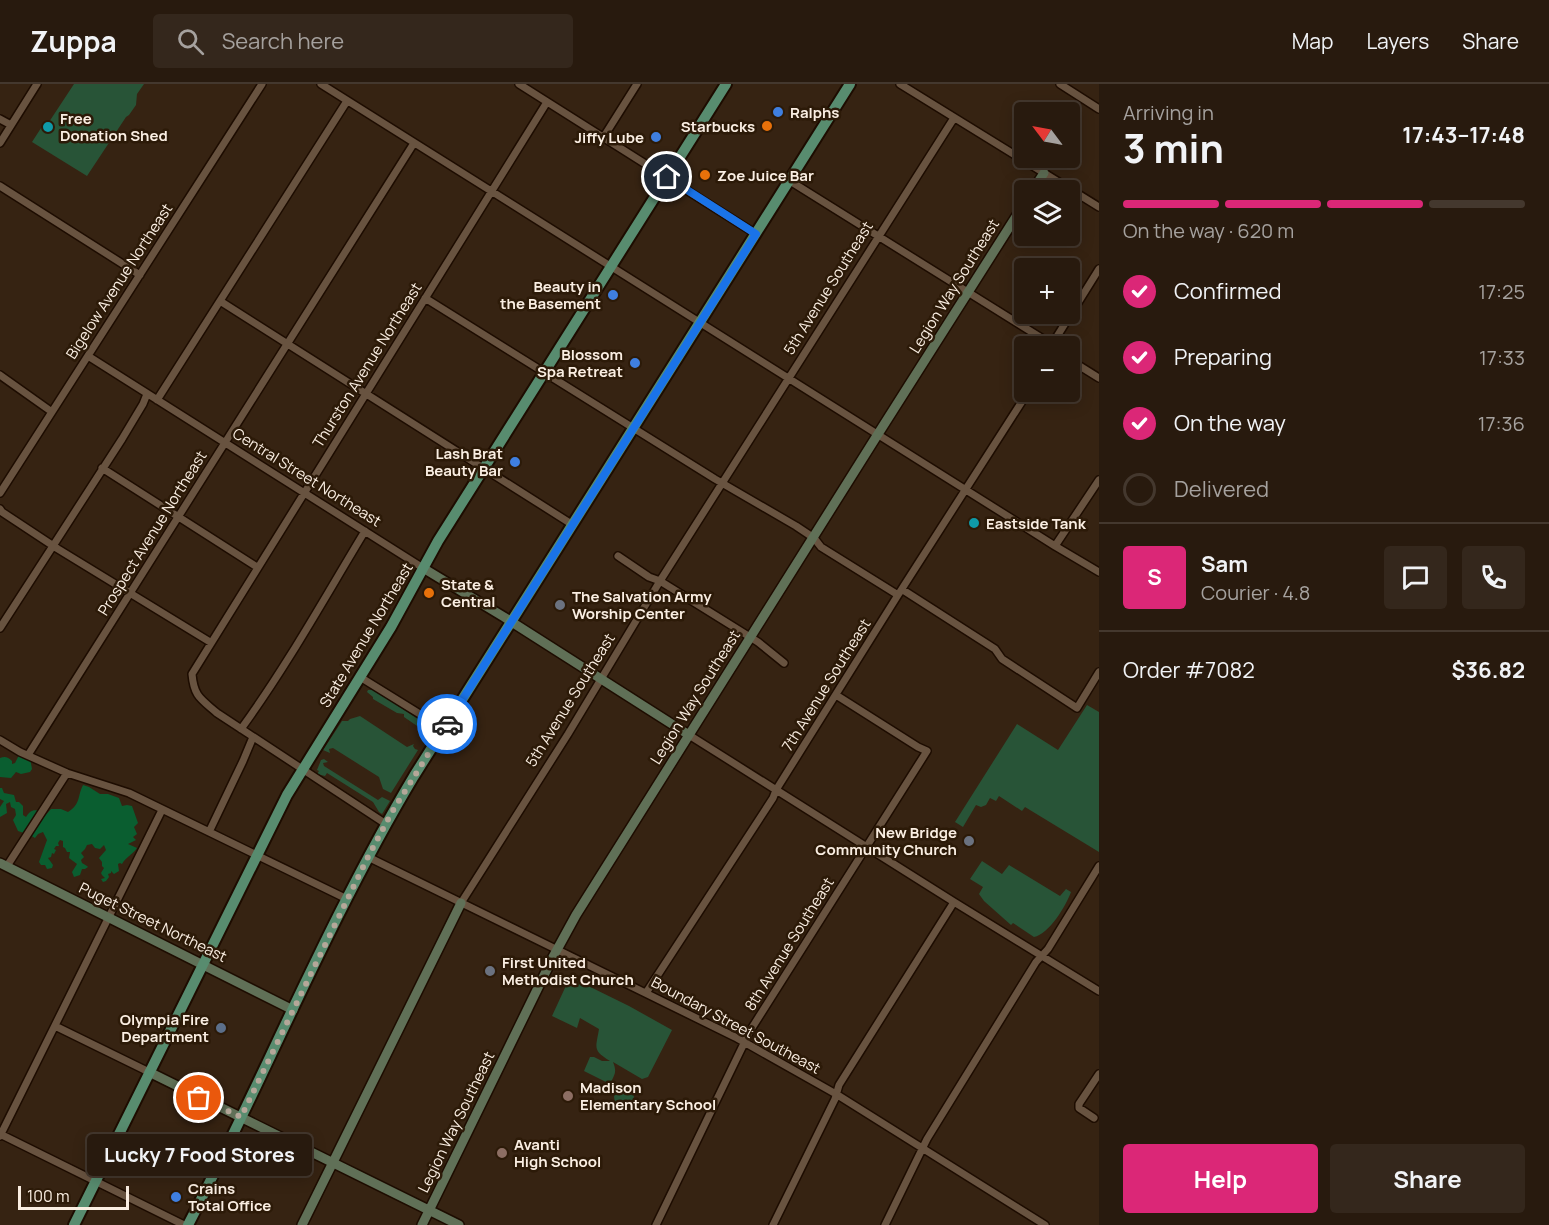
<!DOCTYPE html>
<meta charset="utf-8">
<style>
body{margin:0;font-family:Manrope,sans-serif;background:#34271c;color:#f1f3f6;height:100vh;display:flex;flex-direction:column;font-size:22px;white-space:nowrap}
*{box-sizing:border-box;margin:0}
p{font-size:20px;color:#a5a19e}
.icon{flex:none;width:33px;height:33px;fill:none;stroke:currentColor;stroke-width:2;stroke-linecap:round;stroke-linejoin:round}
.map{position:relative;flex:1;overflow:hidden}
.details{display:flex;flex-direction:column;background:#281a0e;width:450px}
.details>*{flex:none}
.needle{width:39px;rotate:302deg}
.buttons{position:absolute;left:1014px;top:18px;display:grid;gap:12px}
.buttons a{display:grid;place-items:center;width:66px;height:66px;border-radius:6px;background:#281a0e;box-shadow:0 3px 15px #0003,0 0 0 2px #44382e;font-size:30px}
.scale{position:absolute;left:18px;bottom:15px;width:111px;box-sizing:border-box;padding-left:6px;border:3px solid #faeee2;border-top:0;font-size:16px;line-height:21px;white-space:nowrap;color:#faeee2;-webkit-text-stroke:4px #2c1a08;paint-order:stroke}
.pin{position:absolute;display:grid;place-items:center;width:51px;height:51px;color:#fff;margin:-26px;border:3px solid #fff;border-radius:50%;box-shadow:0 2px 6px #0007}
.courier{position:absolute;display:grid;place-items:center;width:60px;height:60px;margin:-30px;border:4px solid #1a73e8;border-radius:50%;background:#fff;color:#222;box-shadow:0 2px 8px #0007}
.bubble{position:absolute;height:42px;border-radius:6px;background:#281a0e;box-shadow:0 3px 15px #0003,0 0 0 2px #44382e;font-size:20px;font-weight:700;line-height:42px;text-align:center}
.overview em{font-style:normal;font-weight:700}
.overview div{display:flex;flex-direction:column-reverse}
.overview{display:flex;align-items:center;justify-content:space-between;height:102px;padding:0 24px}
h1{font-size:39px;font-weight:700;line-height:45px}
.bar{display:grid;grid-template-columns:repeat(4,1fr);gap:9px 6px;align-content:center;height:72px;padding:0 24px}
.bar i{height:8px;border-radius:4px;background:#44382e}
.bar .active{background:#db2777}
.bar p{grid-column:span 4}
.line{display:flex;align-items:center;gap:15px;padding:0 24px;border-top:2px solid #44382e}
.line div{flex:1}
.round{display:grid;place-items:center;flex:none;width:63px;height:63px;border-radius:6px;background:#34271c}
ol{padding:0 24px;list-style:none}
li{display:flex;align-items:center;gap:18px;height:66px}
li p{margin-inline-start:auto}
li .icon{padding:6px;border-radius:50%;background:#db2777;color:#fff;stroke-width:4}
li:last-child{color:#a5a19e}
li i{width:33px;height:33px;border:3px solid #44382e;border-radius:50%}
.cta{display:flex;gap:12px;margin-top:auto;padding:12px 24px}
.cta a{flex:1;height:69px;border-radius:6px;background:#db2777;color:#fff;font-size:24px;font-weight:700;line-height:69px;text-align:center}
.cta a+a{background:#34271c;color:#f1f3f6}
header{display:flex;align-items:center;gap:36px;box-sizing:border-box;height:84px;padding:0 30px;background:#281a0e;border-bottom:2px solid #44382e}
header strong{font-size:28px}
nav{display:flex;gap:33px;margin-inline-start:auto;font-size:21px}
.search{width:420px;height:54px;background:#34271c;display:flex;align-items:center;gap:15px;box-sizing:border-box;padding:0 21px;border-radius:6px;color:#a5a19e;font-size:22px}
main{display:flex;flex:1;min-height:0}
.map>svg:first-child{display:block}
</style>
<header>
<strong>Zuppa</strong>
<div class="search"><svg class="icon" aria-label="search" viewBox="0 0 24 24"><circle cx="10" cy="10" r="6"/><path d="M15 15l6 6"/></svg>Search here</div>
<nav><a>Map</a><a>Layers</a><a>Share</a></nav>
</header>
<main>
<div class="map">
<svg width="1099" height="1141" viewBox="0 0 1099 1141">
<rect width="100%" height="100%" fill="#362312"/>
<path fill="#285437" d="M74,0H144L137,10L136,21L129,31L126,33L87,92L32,58L43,41L49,45L50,42L45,38L46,37L49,38Z
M368,606H374L436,647L430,657L426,654L423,646L404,633V630L397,629L373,615V613L367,608Z
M1087,621L1099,628V768L1025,723L1022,727L999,712L996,717L990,714L986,721L981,723L976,721L963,743L955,738L1017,640L1058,666Z
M360,632L407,663L414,660L413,662L415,665L418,666L391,709L383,705L379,693L333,664L329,665L330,669L323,666L342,637H348L350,635Z
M324,675L328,678L323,679L324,682L378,716L382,713L390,717L382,730L379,728L373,718L327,689L325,692L317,690L319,687L317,686L321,676Z
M982,777L1002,790L1009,781L1060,812L1066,805L1071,808C1066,822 1049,850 1034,853L1013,839L1011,841L984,817L979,810L983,803L970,795Z
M570,893L629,922L672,946L648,993L642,995L613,978C617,988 615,990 610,1000L584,987L590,973H594L602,977H610C592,966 596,964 599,945L580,934L577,944L552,932Z
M614 1013a10 10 0 1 1 20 0a10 10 0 1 1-20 0Z"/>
<path fill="#0a5e30" d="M19,671L30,674L32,685L30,688L21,690L16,688L11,694L0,693V674C5,672 8,673 12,677V680L15,679Z
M83,701L89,703L100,710H108L119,714L122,722L127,721L132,722L138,739L134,743L137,750L133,753L136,756L128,760L137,764C132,771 126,773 122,780L120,779L118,780L119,787L114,790L111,787V789L108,790L109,793L106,797L103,798L101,795L105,794L102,791L101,789L104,784L102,782V778L99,774L106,766L104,761L100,765L95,764L92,760L87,761L85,765L81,769L84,773L81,776L82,779L87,782L88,783L85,785H82L80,791L74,793L72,788L77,780L69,774L70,768H67L65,764L63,763V757L60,756L58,759L59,762H56L54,765L56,766L54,770L52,769L51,773L48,774L53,781L52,784L47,785L45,781H41L39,778L47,756L43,748L38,750L35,754L30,751L18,747L13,736L16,731L15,725L11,723L10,718L6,720L7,729L0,733V723L4,717L0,715V704H2L4,709L14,711L16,718H19L23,722V731L26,733C30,727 32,725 41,727L43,734L51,725H61L68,728C81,720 77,713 83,701Z"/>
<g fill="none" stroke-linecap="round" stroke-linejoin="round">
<g stroke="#1d0c00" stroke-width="10">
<path id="street" d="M321,0L1055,462L1099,488
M519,0L756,150
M900,0L1099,123
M1060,0L1099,25
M0,35L11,41
M603,54L637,0
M0,59L37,0
M790,97L1043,255L1052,262
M0,102L140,191
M425,214L715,395L796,442L814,454L821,463L898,511
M220,217L573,441
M1051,262L1099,185
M88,272L423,484
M1070,276L1099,294
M0,291L52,328
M157,316L347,17
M102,384L257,483
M0,409L262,0
M0,425L2,428L58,465L210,558
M1055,462L1099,396
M618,472L649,493L660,497L758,558L784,579
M903,506L995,565L1002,575L1077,624L1099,588
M0,544L122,355L143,320L147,310
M360,593L444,645
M241,645C287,582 325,513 365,447
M689,651L954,818L1099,907
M0,656L20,668L67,689L129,709L347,815
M28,671L414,59
M386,740L217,629C201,615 194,613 192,590L547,18
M209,748L243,677L253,653
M368,773L735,953L836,1010L1045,1141
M7,782L67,689
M461,819L568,650L660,497L954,34
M646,909L773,714L776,706L898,511L1028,308
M55,942L149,988
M1094,1034L1079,1024V1020L1099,990
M0,1050L184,1141
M0,1052L162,726
M656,1141L750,947L927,667L918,663L836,611
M773,1141L835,1015L839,1001L954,818
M885,1141L927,1055L1036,878L1048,865L1099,782"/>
</g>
<g stroke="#1d0c00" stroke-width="12">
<path id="secondary" d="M1033,106L1044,89
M423,484L504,533L689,651
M0,779L293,926
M149,988L459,1141
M302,1141L461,819
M422,1141L553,873L576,831L878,350L1024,120"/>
</g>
<g stroke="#1d0c00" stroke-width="14">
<path id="primary" d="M74,1141L287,711L391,543L438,457L726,0
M188,1141C265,992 328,836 414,692L850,0"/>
</g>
<use href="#street" stroke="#685340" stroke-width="7"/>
<use href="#secondary" stroke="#607057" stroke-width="9"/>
<use href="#primary" stroke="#588c6f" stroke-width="10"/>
</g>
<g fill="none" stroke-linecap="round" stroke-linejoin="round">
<path stroke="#b5a799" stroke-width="6" stroke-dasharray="0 10.8" d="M199,1014L241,1033L368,773L392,728L447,640"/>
<path stroke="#1a73e8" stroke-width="8" d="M447,640L756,150L667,93"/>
</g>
<g fill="#3f7fe0" stroke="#2c1a08" stroke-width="2">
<circle cx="778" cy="28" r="6"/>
<circle cx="656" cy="53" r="6"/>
<circle cx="613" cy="211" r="6"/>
<circle cx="635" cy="279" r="6"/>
<circle cx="515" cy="378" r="6"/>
<circle cx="176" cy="1113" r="6"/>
</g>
<g fill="#e8710a" stroke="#2c1a08" stroke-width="2">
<circle cx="767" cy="42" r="6"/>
<circle cx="705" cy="91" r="6"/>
<circle cx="429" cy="509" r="6"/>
</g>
<g fill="#0f9aa8" stroke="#2c1a08" stroke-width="2">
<circle cx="48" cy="43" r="6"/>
<circle cx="974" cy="439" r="6"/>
</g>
<g fill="#6b7280" stroke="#2c1a08" stroke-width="2">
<circle cx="560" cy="521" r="6"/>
<circle cx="969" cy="757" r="6"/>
<circle cx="490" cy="887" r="6"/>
</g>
<circle fill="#5c6f8a" stroke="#2c1a08" stroke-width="2" cx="221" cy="944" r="6"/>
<g fill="#8d6e63" stroke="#2c1a08" stroke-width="2">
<circle cx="568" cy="1012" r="6"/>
<circle cx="502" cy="1069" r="6"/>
</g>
<g text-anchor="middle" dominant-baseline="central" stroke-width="5" stroke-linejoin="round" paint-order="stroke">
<g font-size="15" font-weight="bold" fill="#faeee2" stroke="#2c1a08" text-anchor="start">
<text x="790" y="28">Ralphs</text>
<text x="60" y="34">Free<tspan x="60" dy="17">Donation Shed</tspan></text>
<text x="755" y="42" text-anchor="end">Starbucks</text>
<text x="644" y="53" text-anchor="end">Jiffy Lube</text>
<text x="717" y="91">Zoe Juice Bar</text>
<text x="601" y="202" text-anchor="end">Beauty in<tspan x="601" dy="17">the Basement</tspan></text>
<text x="623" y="270" text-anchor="end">Blossom<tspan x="623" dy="17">Spa Retreat</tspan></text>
<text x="503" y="369" text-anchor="end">Lash Brat<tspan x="503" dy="17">Beauty Bar</tspan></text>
<text x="986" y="439">Eastside Tank</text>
<text x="441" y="500">State &amp;<tspan x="441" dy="17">Central</tspan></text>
<text x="572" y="512">The Salvation Army<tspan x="572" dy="17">Worship Center</tspan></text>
<text x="957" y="748" text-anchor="end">New Bridge<tspan x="957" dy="17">Community Church</tspan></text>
<text x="502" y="878">First United<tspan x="502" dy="17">Methodist Church</tspan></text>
<text x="209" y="935" text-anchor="end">Olympia Fire<tspan x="209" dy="17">Department</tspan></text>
<text x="580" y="1003">Madison<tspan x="580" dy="17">Elementary School</tspan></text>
<text x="514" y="1060">Avanti<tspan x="514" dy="17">High School</tspan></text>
<text x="188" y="1104">Crains<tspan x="188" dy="17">Total Office</tspan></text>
</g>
<g font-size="15" fill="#faeee2" stroke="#2c1a08">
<text transform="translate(119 197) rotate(-57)">Bigelow Avenue Northeast</text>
<text transform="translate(954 202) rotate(-58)">Legion Way Southeast</text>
<text transform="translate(828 204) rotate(-58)">5th Avenue Southeast</text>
<text transform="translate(367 281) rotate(-58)">Thurston Avenue Northeast</text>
<text transform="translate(307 393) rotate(32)">Central Street Northeast</text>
<text transform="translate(152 449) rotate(-58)">Prospect Avenue Northeast</text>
<text transform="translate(366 551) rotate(-59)">State Avenue Northeast</text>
<text transform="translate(826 601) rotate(-58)">7th Avenue Southeast</text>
<text transform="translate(695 613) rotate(-58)">Legion Way Southeast</text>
<text transform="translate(570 616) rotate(-58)">5th Avenue Southeast</text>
<text transform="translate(153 838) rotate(26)">Puget Street Northeast</text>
<text transform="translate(789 860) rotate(-58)">8th Avenue Southeast</text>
<text transform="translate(736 941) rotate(28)">Boundary Street Southeast</text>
<text transform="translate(456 1038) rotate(-64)">Legion Way Southeast</text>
</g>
</g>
</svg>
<div class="buttons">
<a><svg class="needle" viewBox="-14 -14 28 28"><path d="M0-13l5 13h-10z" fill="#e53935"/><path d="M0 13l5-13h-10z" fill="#a5a19e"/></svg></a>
<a><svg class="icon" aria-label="layers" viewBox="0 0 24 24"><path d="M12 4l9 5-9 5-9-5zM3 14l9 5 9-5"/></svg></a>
<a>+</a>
<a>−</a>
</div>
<div class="scale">100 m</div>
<div class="pin" style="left:199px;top:1014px;background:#ea580c"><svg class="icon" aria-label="bag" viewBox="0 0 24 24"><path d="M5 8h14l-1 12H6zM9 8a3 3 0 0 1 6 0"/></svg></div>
<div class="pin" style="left:667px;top:93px;background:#1f2937"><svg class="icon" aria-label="home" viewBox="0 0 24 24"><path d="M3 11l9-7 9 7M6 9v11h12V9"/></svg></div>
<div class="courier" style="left:447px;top:640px"><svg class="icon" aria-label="car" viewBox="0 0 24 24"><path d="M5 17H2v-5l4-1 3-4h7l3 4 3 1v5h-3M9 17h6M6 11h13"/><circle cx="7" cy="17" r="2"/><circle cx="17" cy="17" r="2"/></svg></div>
<div class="bubble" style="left:87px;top:1050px;width:225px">Lucky 7 Food Stores</div>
</div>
<section class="details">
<div class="overview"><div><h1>3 min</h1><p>Arriving in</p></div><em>17:43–17:48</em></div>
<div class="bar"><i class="active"></i><i class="active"></i><i class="active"></i><i></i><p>On the way · 620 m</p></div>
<ol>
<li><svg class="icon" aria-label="check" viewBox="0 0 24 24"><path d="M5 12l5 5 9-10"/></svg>Confirmed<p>17:25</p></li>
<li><svg class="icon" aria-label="check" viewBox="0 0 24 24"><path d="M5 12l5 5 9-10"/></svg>Preparing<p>17:33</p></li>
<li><svg class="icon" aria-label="check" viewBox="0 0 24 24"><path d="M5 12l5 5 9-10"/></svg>On the way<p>17:36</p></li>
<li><i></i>Delivered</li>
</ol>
<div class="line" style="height:108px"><b class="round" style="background:#db2777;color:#fff">S</b><div><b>Sam</b><p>Courier · 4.8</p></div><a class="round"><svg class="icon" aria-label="chat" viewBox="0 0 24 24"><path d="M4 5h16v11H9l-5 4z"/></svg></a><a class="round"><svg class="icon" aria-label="phone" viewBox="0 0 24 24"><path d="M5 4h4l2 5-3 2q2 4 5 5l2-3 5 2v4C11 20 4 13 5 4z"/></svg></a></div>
<div class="line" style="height:78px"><div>Order #7082</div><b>$36.82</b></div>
<div class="cta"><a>Help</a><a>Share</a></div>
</section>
</main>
